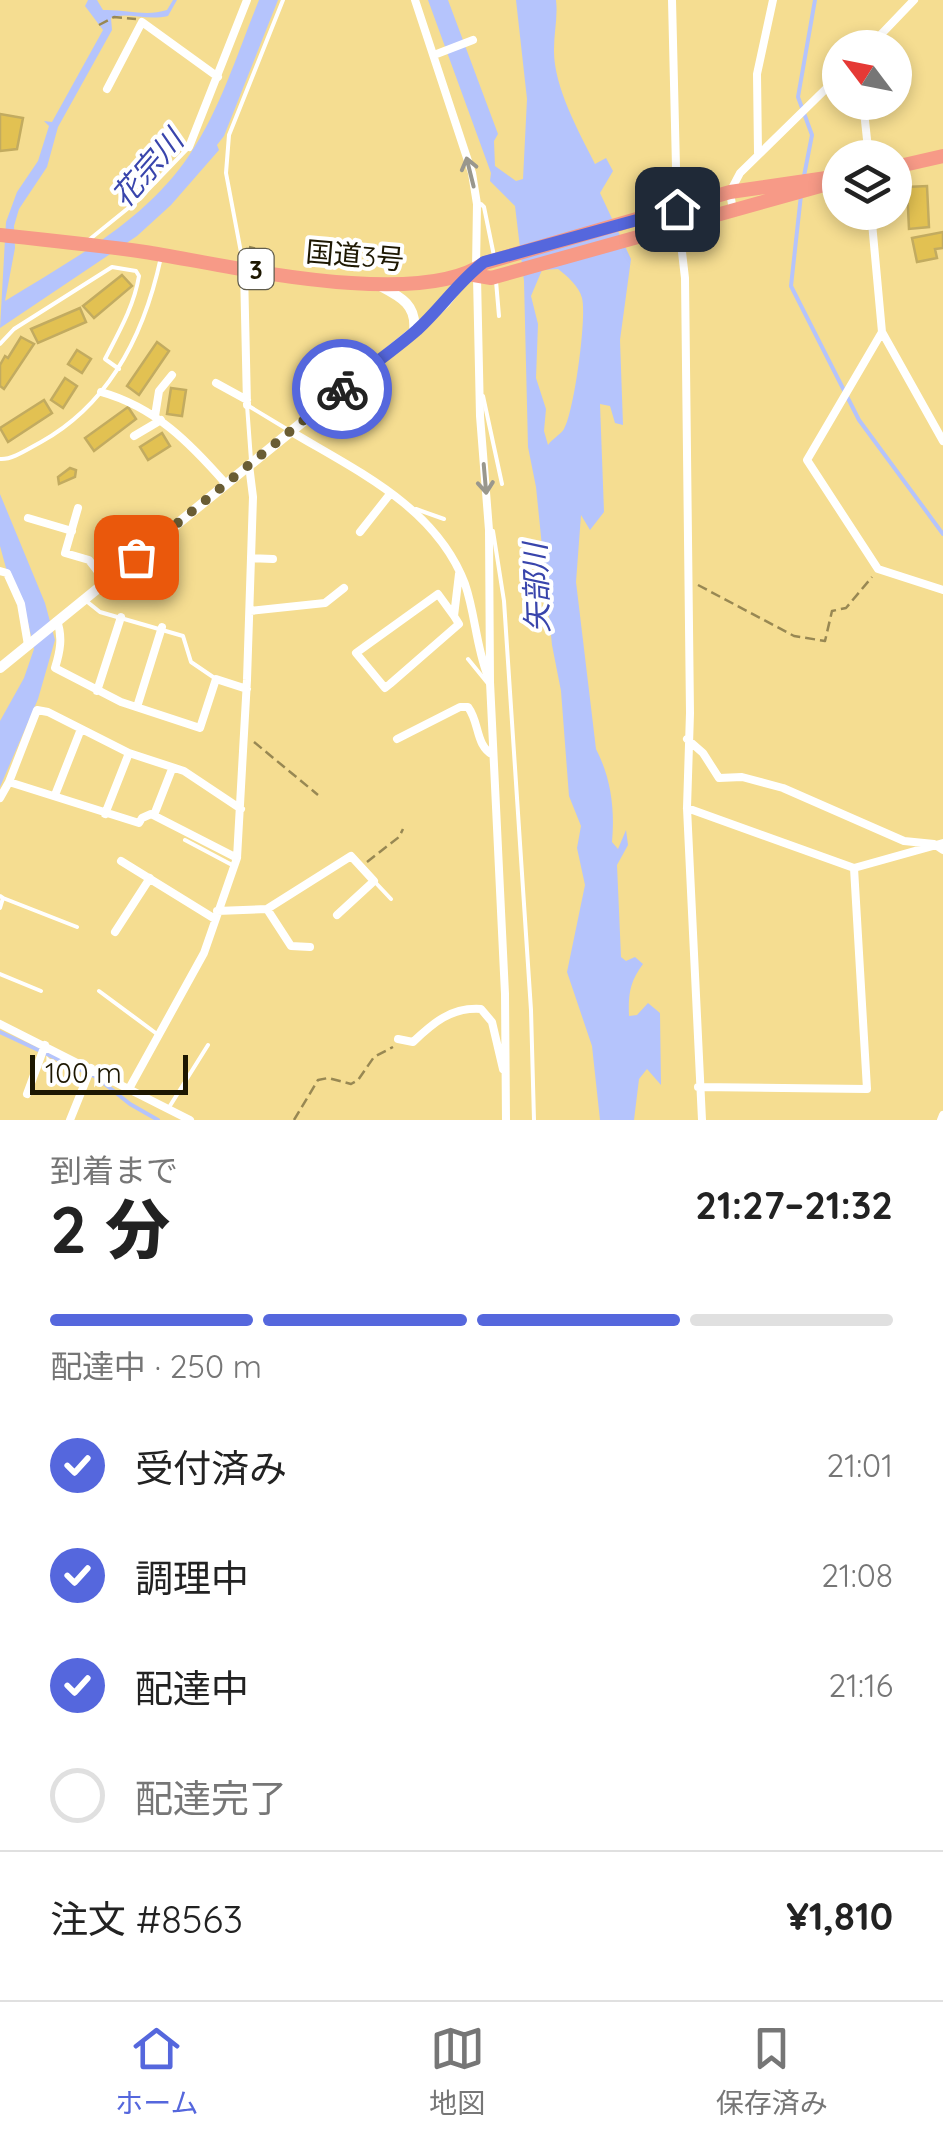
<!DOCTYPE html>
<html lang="ja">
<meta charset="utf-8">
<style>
body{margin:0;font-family:Quicksand,"Noto Sans JP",sans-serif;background:#f2f2f2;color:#222;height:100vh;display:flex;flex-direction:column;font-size:38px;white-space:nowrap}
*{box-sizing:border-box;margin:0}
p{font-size:32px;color:#767676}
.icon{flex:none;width:55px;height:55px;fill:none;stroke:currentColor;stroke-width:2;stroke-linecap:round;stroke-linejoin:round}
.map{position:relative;height:1120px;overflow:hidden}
.details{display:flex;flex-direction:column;background:#fff;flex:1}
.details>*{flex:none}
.needle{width:65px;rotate:302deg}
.buttons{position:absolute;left:822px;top:30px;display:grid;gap:20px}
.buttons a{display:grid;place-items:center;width:90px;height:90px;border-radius:50%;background:#fff;box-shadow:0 5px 15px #0003;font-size:50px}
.scale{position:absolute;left:30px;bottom:25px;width:158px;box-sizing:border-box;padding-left:10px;border:5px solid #1d1701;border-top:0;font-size:28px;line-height:35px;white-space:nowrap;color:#1d1701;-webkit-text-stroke:8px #fff;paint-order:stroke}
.pin{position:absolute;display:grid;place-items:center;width:85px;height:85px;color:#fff;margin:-42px;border-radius:20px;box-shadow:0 5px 15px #0006}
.courier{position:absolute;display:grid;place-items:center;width:100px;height:100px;margin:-50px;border:8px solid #5567dd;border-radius:50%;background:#fff;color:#222;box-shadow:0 2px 12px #0007}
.headline em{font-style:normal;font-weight:800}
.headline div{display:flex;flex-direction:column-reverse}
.headline{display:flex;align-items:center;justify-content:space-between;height:170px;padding:0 50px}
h1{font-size:65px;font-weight:800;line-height:75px}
.bar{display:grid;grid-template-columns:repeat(4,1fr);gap:15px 10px;align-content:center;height:120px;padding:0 50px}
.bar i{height:12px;border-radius:8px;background:#e0e0e0}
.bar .on{background:#5567dd}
.bar p{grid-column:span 4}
.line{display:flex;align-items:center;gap:25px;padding:0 50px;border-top:2px solid #e0e0e0}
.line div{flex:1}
ol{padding:0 50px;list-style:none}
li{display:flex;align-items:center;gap:30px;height:110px}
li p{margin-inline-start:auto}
li .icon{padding:10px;border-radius:50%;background:#5567dd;color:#fff;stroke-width:4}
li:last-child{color:#767676}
li i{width:55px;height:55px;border:5px solid #e0e0e0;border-radius:50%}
.menu{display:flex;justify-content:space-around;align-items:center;height:140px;border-top:2px solid #e0e0e0;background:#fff;font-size:28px;color:#767676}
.menu a{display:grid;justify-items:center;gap:5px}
.menu .on{color:#5567dd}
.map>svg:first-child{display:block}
</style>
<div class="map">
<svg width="943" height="1120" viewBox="0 0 943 1120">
<rect width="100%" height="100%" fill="#f5dd91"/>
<path fill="#b5c4fc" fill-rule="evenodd" d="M88,0H97L103,10C126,9 145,17 167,10L173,0H177L168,16C145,21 126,11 111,18L112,30L58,127L47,167L19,209L14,226L15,248L5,301C71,260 146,221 190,154C221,108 238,51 259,0H278L224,136L217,145L219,150L171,205L137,236L0,328L6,222L17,192L38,161L49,126L44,121L52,122L103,30L85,6Z
M428,0H448L498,134L494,141L495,166L516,181L523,179L527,99L516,0H556C558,17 554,32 554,49C553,86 579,132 595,164L606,158L613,171L600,193L631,259L620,340L623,425L615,423L610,406L600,404L604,512L590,530L581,515L576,582L596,749C611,778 615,809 612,842L618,849L626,830L628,845L617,865L621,957L626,961L635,957L643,964C630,981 628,995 629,1016L637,1015L648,1003L660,1013L661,1085L647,1069L639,1079L634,1120H600L592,1046L567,972L585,885L577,848L581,826L569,796L561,691L552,645L536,487L528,447L524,281L515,206L490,181L491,173ZM558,269C567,276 579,286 582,298C587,317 574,413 564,429C560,435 552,439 548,445L544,431L546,409L536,378L538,324L531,296L542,270Z
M0,494L45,603L55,640L38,699L0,787V721L24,678L34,649L24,605L6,568L0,546Z"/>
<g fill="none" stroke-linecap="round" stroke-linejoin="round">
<path stroke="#b5c4fc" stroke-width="4" d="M804,176L812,135L798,97L815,0
M801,195L791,286L859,420L943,534
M0,1032L96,1077L130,1104L158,1120"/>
</g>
<path fill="#e2c152" stroke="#c2ab60" stroke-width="2.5" d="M0,114L23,118L17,149L0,151Z
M927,186L929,227L909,229L907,187Z
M943,232V248L935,249L937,258L917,262L912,238Z
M122,275L132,286L94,318L83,306Z
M80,308L86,322L38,343L31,329Z
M21,337L34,344L4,389L0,386V365L5,356L8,358Z
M157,342L169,351L139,395L127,386Z
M77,350L91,359L82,373L68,364Z
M65,378L77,386L63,408L51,400Z
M171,388L186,390L182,416L167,414Z
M44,400L52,413L8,442L0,428Z
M128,407L136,419L94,451L85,438Z
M162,433L170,446L148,460L140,447Z
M70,468L76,470L75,477L59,484L58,477Z"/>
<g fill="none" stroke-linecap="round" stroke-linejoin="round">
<path stroke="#988853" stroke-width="2.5" stroke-dasharray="10 5" stroke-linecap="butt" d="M99,25L114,17L136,19
M249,252H258V249L249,247
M698,585L794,636L825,641L832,611L846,608L872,577
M254,742L318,795
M367,862L399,837L403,829
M294,1120L318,1080L328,1078L351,1084L358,1080L374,1057L393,1047"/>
<path stroke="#fff" stroke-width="4" d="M481,204L484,207L494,256
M90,239L137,201L189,147
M243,263L226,173L229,135L283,0
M496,281L499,316
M0,344L14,329L112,267L136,271L139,276C134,306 119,332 105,359L119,369
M483,396L502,484
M247,405L251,460
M247,405L290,431
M0,459C12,460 28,449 41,442C111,403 145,332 161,257
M416,509L444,519
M489,530L493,531L504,601L531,1010L534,1120
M85,600L100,612L183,636L191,662L216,679
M468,659L490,686
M185,840L234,866
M374,881L391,899
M0,896L3,898L0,908
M3,898L77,927
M0,974L41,991
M99,991L157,1034
M168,1109L208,1045"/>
<path stroke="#fff" stroke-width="8" d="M415,0L472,173L477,204L476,269
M672,0L677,209L685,278L690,713L687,808L702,1120
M868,48L914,0
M434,55L473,40
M107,89L142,22L218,77
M863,102L869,158
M189,147L247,0
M758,153L757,74L773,0
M733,211L730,192L740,173L840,75
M871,212L882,332L943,441
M244,270L247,405
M477,277L480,416L489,530L490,682L505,994L506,1120
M882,332L807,460L878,569L943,590
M216,383L247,400
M101,392C155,407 190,443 226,484
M155,416L159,391L172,375
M290,431C357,471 436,507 465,584C475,613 476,645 487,674
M134,436L161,420
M78,508L65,553L89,560L106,582
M28,518L72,531
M360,532L390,494
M251,558L273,559
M0,571L7,573L21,604L28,645
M250,611L325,603L344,588
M454,616L438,594L356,653L385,688L390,684L459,624L454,616L459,574
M57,621C63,637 60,652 55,668L121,702L200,728L216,679L247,689
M97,691L121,617
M137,707L162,627
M397,739L460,707H468C480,723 475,745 493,755
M687,739L703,753L719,778L742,777L783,788L904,841L934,844L943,850
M55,795L81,729
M0,798L9,782
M687,808L854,868L943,843
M105,814L129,753
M154,815L172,769
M237,858L151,814L142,818L139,823L9,782L37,710L48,712L129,753L184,771L241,809
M121,861L215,919
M267,909L291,946L310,947
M217,911L267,909L351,856L374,881L337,915
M115,932L150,878
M0,1024L190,1120
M398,1039L413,1042C433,1023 451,1007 481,1009L492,1022L503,1069
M130,1087L204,953L237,858L247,680L253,497L249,465
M698,1087L867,1089L854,868
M27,1094L45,1045
M70,1120L91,1068
M941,1120L943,1115"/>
<path stroke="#fff" stroke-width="10" d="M380,286C401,297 417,305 414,331
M0,668L417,329L446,302L468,274"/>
<path stroke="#f79a87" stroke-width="14" d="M895,167L943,156
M0,235C48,240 97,245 145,252C227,265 418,311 485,263L730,192L840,176
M468,274L491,278L824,185"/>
</g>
<defs><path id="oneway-shaft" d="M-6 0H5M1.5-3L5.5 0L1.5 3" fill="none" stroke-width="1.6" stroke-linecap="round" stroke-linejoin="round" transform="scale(2.5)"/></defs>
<g stroke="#99978d">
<use href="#oneway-shaft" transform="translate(470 172) rotate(-104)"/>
<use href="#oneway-shaft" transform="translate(485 479) rotate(85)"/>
</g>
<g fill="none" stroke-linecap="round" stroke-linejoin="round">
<path stroke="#695c33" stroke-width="10" stroke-dasharray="0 18" d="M136,557L342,389"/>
<path stroke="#5567dd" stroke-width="12" d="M342,389C366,369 393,351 417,330C441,308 459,281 484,262L677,209"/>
</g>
<g text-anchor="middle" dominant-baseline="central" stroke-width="8" stroke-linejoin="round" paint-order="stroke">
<rect fill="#fff" stroke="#615d4d" stroke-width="2.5" x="238.5" y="249" width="35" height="40" rx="8"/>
<g font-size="25" font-weight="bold" fill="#1d1701">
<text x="256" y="269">3</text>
</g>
<g font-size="28" fill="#1d1701" stroke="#fff">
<text transform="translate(355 255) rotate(5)">国道3号</text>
</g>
<g font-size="30" font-style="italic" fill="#3945ac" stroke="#fff">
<text transform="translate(147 168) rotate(-49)">花宗川</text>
<text transform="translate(536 588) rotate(-92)">矢部川</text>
</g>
</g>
</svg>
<div class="buttons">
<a><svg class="needle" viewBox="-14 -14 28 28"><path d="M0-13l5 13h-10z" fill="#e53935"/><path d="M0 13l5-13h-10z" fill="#767676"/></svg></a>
<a><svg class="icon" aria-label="layers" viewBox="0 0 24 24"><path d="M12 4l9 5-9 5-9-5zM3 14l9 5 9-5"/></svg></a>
</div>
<div class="scale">100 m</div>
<div class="pin" style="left:136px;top:557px;background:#ea580c"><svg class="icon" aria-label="bag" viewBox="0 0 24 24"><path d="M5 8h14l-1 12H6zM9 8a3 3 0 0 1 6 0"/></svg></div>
<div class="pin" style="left:677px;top:209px;background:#1f2937"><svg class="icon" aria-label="home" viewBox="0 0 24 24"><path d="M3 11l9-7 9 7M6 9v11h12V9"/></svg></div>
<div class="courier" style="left:342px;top:389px"><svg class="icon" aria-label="bike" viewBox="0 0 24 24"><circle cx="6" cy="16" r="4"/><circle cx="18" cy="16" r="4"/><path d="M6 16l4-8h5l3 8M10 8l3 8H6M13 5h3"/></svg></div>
</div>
<section class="details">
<div class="headline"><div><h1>2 分</h1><p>到着まで</p></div><em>21:27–21:32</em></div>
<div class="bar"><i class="on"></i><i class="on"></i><i class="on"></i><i></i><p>配達中 · 250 m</p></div>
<ol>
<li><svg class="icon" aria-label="check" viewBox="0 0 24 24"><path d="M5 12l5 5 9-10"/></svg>受付済み<p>21:01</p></li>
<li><svg class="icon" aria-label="check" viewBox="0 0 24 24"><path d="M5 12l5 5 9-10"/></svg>調理中<p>21:08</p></li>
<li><svg class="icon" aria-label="check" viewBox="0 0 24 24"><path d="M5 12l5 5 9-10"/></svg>配達中<p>21:16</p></li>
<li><i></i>配達完了</li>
</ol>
<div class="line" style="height:130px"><div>注文 #8563</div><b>¥1,810</b></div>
</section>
<nav class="menu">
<a class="on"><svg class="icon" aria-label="home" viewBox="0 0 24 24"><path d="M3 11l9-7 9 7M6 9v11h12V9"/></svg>ホーム</a>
<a><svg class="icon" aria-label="map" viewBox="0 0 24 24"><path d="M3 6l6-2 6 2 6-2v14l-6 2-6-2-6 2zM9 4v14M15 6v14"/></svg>地図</a>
<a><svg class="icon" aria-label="saved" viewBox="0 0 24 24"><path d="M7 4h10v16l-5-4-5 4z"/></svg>保存済み</a>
</nav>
